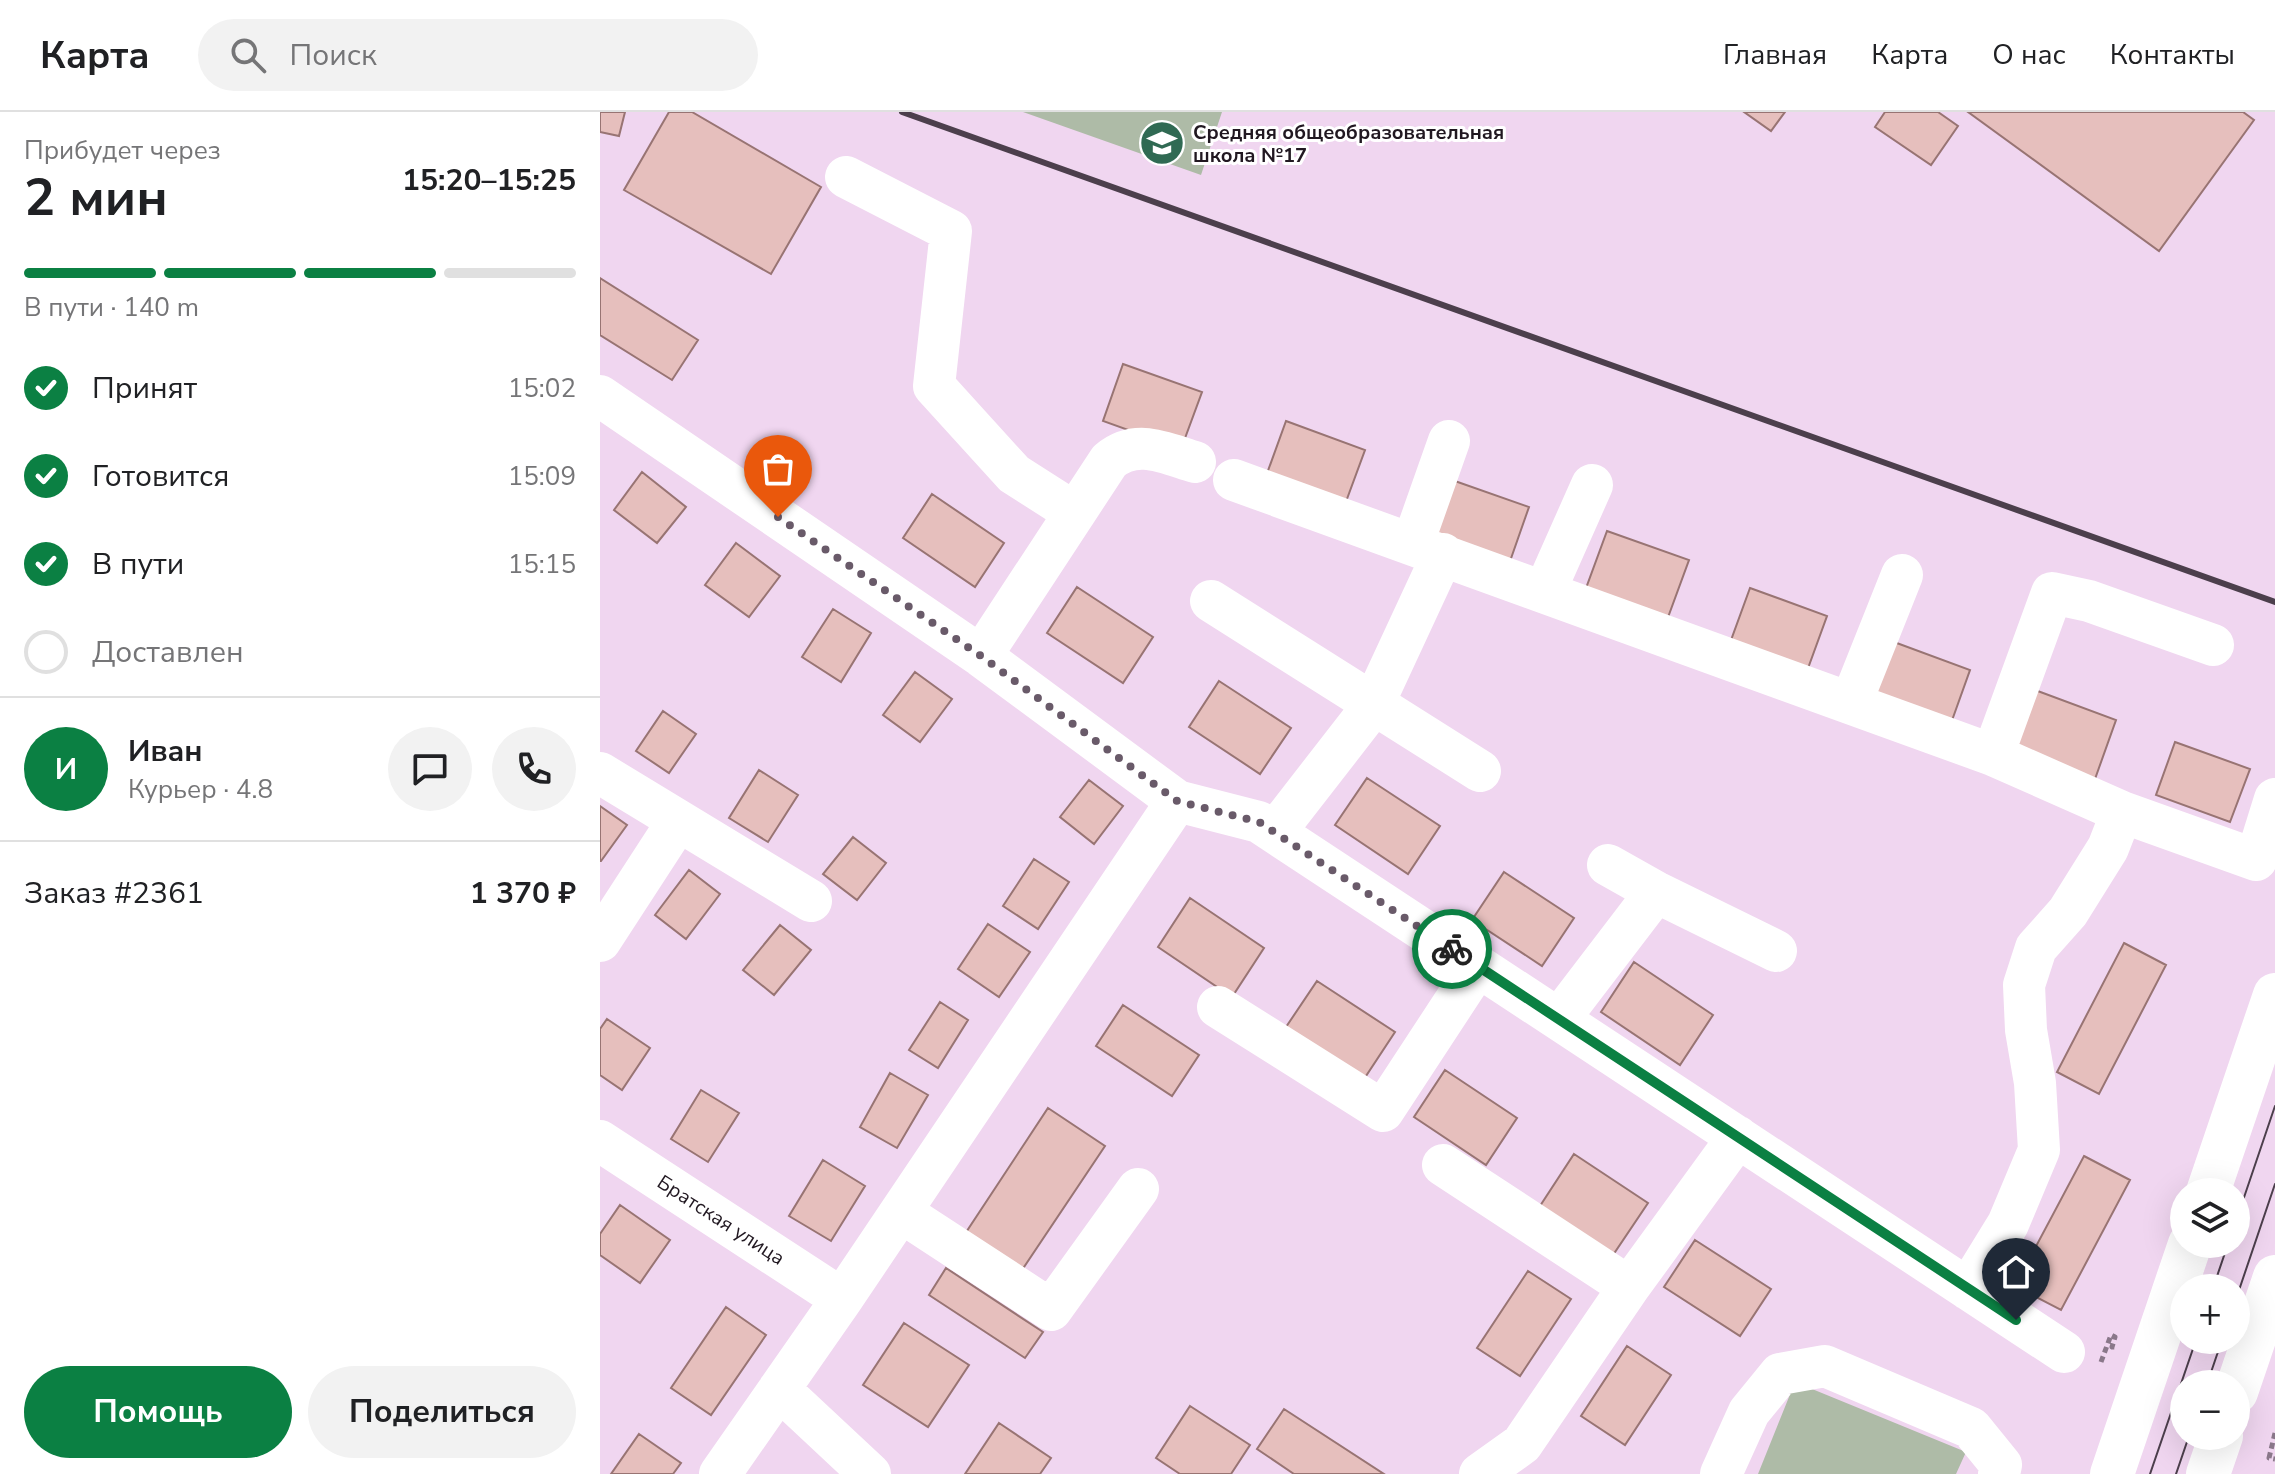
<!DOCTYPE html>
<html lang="ru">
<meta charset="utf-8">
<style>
body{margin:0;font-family:"Nunito Sans",sans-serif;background:#f2f2f2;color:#202124;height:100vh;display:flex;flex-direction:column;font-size:30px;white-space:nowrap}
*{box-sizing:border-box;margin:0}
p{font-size:26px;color:#757577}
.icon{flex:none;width:44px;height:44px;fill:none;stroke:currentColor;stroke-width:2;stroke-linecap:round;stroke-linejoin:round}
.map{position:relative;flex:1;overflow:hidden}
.details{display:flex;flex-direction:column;background:#fff;width:600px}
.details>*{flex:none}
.buttons{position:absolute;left:1570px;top:1066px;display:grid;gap:16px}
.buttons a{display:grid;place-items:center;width:80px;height:80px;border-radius:50%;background:#fff;box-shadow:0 8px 32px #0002;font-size:40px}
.pin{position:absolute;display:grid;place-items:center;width:68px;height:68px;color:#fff;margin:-82px -34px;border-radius:50% 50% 50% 0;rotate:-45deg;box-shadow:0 0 8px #0007}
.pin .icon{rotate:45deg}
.courier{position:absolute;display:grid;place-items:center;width:80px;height:80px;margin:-40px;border:6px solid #0b8043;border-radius:50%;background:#fff;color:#222;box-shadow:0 2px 10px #0007}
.head em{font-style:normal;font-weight:700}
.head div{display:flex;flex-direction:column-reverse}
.head{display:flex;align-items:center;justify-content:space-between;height:136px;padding:0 24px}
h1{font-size:52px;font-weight:700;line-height:60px}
.bar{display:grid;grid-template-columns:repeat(4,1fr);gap:12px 8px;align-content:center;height:96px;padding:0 24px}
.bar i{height:10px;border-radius:6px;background:#e0e0e0}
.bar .selected{background:#0b8043}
.bar p{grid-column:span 4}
.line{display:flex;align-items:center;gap:20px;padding:0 24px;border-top:2px solid #e0e0e0}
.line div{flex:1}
.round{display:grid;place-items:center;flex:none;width:84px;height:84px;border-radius:42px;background:#f2f2f2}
ol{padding:0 24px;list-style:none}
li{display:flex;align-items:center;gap:24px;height:88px}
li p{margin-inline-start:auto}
li .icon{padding:8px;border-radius:50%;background:#0b8043;color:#fff;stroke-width:4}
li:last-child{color:#757577}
li i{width:44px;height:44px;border:4px solid #e0e0e0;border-radius:50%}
.primary-button{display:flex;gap:16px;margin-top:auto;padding:16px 24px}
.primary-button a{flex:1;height:92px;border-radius:48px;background:#0b8043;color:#fff;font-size:32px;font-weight:700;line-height:92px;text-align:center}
.primary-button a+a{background:#f2f2f2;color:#202124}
header{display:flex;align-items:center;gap:48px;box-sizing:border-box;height:112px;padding:0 40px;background:#fff;border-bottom:2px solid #e0e0e0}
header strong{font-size:38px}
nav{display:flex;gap:44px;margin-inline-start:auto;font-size:28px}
.search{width:560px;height:72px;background:#f2f2f2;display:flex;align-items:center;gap:20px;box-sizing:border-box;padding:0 28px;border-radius:44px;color:#757577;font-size:30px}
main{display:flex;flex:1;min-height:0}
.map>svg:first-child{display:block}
</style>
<header>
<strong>Карта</strong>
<div class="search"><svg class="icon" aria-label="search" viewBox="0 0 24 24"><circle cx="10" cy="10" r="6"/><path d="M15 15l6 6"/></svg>Поиск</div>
<nav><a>Главная</a><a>Карта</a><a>О нас</a><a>Контакты</a></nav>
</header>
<main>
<section class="details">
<div class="head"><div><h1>2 мин</h1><p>Прибудет через</p></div><em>15:20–15:25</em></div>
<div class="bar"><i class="selected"></i><i class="selected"></i><i class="selected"></i><i></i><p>В пути · 140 m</p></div>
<ol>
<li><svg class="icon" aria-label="check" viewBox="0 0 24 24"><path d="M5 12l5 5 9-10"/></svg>Принят<p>15:02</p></li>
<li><svg class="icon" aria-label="check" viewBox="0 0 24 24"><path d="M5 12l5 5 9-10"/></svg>Готовится<p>15:09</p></li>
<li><svg class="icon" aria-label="check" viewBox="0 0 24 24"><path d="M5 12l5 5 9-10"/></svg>В пути<p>15:15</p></li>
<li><i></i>Доставлен</li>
</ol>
<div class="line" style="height:144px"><b class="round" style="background:#0b8043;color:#fff">И</b><div><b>Иван</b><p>Курьер · 4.8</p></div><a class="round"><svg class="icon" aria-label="chat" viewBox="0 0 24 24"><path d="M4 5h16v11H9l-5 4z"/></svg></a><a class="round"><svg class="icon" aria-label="phone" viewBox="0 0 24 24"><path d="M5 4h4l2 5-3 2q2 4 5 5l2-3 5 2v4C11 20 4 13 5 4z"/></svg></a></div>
<div class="line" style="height:104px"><div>Заказ #2361</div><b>1 370 ₽</b></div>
<div class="primary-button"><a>Помощь</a><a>Поделиться</a></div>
</section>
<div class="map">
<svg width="1675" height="1362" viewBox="0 0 1675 1362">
<rect width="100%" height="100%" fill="#f0d6f0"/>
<path fill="#aebba7" d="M423,0H622L601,63Z
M1195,1270L1366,1340L1356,1362H1158Z"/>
<path fill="#e6bfbd" stroke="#987473" stroke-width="2" d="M0,0H25L19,24L0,20Z
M69,0H92L221,75L171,162L24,78Z
M1144,0H1185L1171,19Z
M1285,0H1338L1358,14L1331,53L1275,15Z
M1368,0H1643L1654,8L1559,139Z
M0,166L98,228L72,268L0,223Z
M523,252L602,280L581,337L503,309Z
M686,309L765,338L744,395L665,367Z
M42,360L86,395L57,431L14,398Z
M852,368L929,395L908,455L831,427Z
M332,382L404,431L375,475L303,426Z
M1007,419L1089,448L1067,508L985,479Z
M136,431L180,464L149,505L105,473Z
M477,475L553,525L523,571L447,521Z
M1150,476L1227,504L1207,559L1130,531Z
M233,497L271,521L241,570L202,545Z
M1294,530L1370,558L1350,614L1274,586Z
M315,560L352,587L320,630L283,603Z
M619,569L691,616L660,662L589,615Z
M1435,578L1516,608L1495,667L1413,637Z
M63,599L96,622L69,661L36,639Z
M1575,630L1650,657L1630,710L1556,683Z
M159,658L198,683L168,730L129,706Z
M767,666L840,714L808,762L735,713Z
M489,668L523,694L494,732L460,705Z
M0,694L27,713L1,749H0Z
M253,725L286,751L257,788L223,762Z
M434,747L469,770L438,817L403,794Z
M89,758L120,782L86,827L55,803Z
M904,760L974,806L942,854L872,808Z
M590,786L664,836L632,885L558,835Z
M388,812L430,840L399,885L358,857Z
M180,813L211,838L174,883L143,858Z
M1524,831L1566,853L1499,982L1457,960Z
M1034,850L1113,903L1080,953L1001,900Z
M717,869L795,920L762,970L684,918Z
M340,890L368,908L338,956L309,938Z
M523,893L599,943L572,984L496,934Z
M7,907L50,936L22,978L0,963V917Z
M845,958L917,1006L886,1053L814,1005Z
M290,961L328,983L297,1036L260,1015Z
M101,978L139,1001L108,1050L71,1027Z
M448,996L505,1034L416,1167L359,1131Z
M974,1042L1048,1091L1013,1143L940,1094Z
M1484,1044L1530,1068L1461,1198L1415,1174Z
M223,1048L265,1074L231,1129L189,1104Z
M20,1093L70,1128L40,1171L0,1143V1122Z
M1095,1128L1171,1177L1140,1224L1064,1175Z
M346,1156L443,1220L425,1246L329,1183Z
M928,1159L971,1187L920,1264L877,1236Z
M126,1195L166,1223L111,1303L71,1276Z
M304,1211L369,1253L328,1315L263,1273Z
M1027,1234L1071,1263L1025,1333L981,1304Z
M590,1294L650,1333L631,1362H580L556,1346Z
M684,1297L784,1362H694L657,1337Z
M399,1311L451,1346L440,1362H365Z
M39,1322L81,1351L73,1362H11Z"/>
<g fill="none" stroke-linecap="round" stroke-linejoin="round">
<path stroke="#8a788a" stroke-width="5" stroke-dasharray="6 4" stroke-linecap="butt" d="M1501,1250L1511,1223L1515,1225L1512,1235H1516
M1675,1321L1669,1346L1675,1347"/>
<path stroke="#fff" stroke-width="42" d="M246,65L351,119L334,274L414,362L475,401
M0,284L381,544L577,689L659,710L1464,1240
M634,368L1393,643L1522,700
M813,431L849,329
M945,479L992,373
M611,489L880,659
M381,544L509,349C536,326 565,341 595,350
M1251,591L1302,463
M1393,643L1452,481L1489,489L1613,533
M0,661L211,789
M675,720L772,595L843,442
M1008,753L1056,780L1176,839
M0,829L78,709
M618,895L783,999L878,854
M959,907L1056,780
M0,1029L242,1187
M843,1053L1029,1175L1138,1025
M301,1100L451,1198L538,1077
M1368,1177L1408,1112L1439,1038L1435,971L1426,918L1424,873L1436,836L1468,800L1508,736L1522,700L1656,748L1675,687
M179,1277L270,1362
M120,1362L242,1187L577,689
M880,1362L922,1332L1029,1175
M1121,1362L1149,1300L1180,1262L1225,1254L1371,1316L1401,1353L1399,1362"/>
<path stroke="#fff" stroke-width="44" d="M1608,1080L1675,883
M1636,1280L1675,1165
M1512,1362L1590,1132
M1608,1362L1621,1324"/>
<path stroke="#4c3f4c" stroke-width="2" d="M1636,1109L1675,994
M1613,1176L1628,1132
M1636,1187L1675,1072
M1607,1272L1622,1228
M1550,1362L1596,1228
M1576,1362L1589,1324"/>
<path stroke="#4c3f4c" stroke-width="6" d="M302,0L1675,490"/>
</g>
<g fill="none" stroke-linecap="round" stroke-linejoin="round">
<path stroke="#695a69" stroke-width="8" stroke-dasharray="0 14.4" d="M178,405L381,544L577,689L659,710L852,837"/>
<path stroke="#0b8043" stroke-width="10" d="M852,837L1416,1208"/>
</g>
<defs>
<g id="school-disc" transform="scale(2.3)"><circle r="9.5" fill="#306a53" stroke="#fff"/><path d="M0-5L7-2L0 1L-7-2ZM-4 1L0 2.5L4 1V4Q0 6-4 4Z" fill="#fff"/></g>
</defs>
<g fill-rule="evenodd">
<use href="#school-disc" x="562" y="31"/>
</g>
<g text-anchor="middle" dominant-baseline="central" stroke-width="6" stroke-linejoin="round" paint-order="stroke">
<g font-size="20" font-weight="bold" fill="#211821" stroke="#fff" text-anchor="start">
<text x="593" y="20">Средняя общеобразовательная<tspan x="593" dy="23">школа №17</tspan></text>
</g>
<g font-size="20" fill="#211821" stroke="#fff">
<text transform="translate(121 1108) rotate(33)">Братская улица</text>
</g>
</g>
</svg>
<div class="buttons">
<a><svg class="icon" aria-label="layers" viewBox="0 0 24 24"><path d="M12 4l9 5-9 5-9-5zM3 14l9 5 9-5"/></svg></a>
<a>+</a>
<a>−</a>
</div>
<div class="pin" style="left:178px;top:405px;background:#ea580c"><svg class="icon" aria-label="bag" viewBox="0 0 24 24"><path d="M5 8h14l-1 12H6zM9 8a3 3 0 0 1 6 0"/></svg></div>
<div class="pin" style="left:1416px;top:1208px;background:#1f2937"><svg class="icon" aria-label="home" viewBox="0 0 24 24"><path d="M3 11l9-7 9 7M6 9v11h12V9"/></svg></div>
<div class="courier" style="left:852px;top:837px"><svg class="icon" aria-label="bike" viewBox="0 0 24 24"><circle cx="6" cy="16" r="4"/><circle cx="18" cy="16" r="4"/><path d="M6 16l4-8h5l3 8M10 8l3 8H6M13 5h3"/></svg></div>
</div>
</main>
